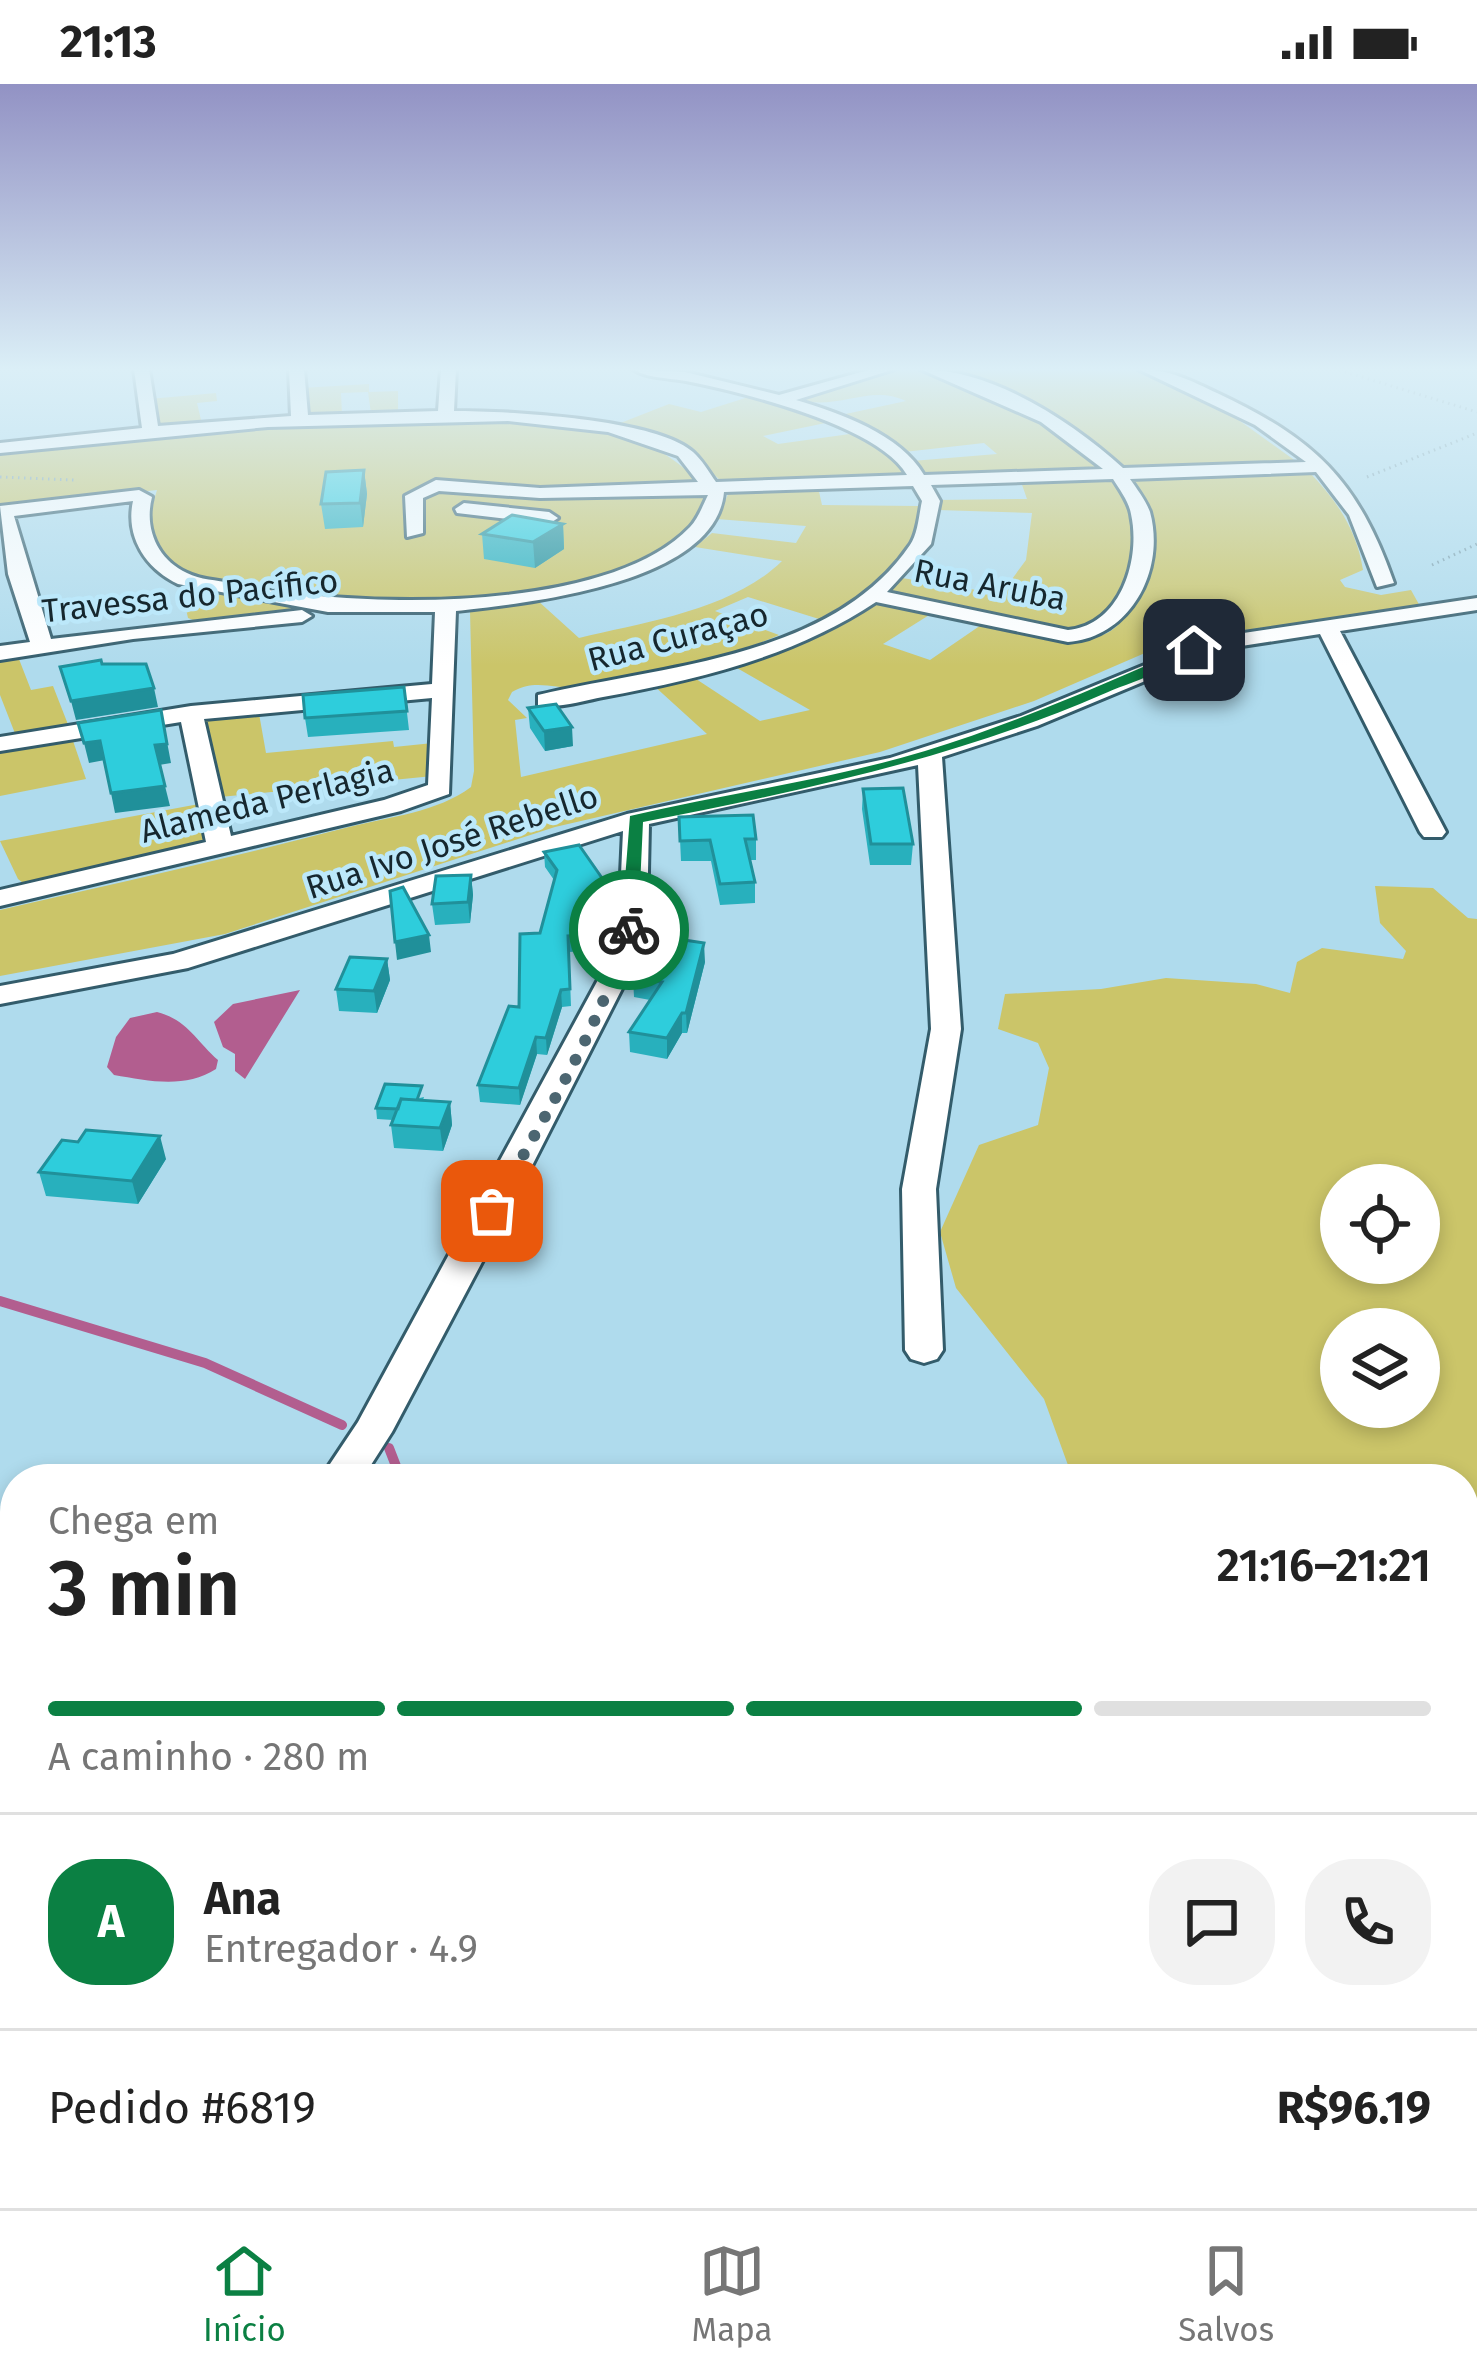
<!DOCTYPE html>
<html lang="pt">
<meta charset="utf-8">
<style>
body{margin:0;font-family:"Fira Sans",sans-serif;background:#f2f2f2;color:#222;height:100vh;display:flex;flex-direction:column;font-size:45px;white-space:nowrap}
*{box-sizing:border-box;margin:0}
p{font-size:39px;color:#767676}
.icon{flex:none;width:66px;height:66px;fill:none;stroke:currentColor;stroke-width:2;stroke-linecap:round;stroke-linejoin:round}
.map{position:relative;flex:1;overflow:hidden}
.drawer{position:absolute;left:0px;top:1380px;width:1479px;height:744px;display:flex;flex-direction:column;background:#fff;border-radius:48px 48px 0 0;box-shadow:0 6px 18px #0003}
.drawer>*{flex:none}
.buttons{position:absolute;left:1320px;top:1080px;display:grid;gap:24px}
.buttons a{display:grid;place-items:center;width:120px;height:120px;border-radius:50%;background:#fff;box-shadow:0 6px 18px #0003;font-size:60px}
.pin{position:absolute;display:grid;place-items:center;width:102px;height:102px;color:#fff;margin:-51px;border-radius:24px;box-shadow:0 6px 18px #0006}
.courier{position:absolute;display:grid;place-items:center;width:120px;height:120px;margin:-60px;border:9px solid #0b8043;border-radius:50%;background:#fff;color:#222;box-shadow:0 3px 15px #0007}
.headline em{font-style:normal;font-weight:600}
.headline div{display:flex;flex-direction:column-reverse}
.headline{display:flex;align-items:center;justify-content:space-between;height:204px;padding:0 48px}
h1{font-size:78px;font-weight:600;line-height:90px}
.bar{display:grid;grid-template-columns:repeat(4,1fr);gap:18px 12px;align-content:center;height:144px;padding:0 48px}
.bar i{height:15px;border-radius:9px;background:#e0e0e0}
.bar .on{background:#0b8043}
.bar p{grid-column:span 4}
.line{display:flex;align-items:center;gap:30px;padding:0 48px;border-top:3px solid #e0e0e0}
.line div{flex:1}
.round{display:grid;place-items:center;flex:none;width:126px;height:126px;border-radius:48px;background:#f2f2f2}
.status{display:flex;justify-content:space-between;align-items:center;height:84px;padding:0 60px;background:#fff;direction:ltr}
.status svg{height:33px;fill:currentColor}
.dock{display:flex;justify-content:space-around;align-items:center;height:168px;border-top:3px solid #e0e0e0;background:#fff;font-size:33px;color:#767676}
.dock a{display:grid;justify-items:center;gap:6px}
.dock .on{color:#0b8043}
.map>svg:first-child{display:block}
</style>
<div class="status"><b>21:13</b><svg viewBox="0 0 49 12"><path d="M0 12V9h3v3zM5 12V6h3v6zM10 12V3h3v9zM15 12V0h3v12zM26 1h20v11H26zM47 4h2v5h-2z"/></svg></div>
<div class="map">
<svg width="1477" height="2124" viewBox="0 0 1477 2124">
<rect width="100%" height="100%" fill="#afdbed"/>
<path fill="#cbc569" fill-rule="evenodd" d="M898,285C974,285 1047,340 1105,383L1104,387L923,391L912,377L997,370L984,359L904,368L841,331L906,317C869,299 837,328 796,315Z
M956,285H1132L1226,327L1297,378L1125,385L1096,362L945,287Z
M369,300V308L398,307V328L371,329L368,308L341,309L342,331L304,332L301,304Z
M216,309L217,317L197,319L202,340L155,343L149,315Z
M758,310L835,337L763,352L778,360L857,349L884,366L908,393L723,399L692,370L618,340L669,320L701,328Z
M493,333C573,343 657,340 708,410C691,493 495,518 425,520C366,522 242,511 189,490C169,482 155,463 146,444L157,406L0,424V368L294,341Z
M1308,387C1336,415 1357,446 1363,486L1340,496L1345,503L1381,511L1411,506L1421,524L1204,551L1145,569L1034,617L880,668L555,743L225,850L0,892V826C117,799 234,773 349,743C389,733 438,728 471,703L474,687L470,527L537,516L579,554C645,538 732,526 782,477L695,463L712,449L796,459L806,442L717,435L729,408L818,403L822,421L918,422C924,477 861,512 819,535L748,513L715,527L779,551C733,572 626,602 576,604C553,604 533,595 512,608L508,616L527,634L515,636L521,693L707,650L652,600L690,591L760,637L810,626L730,580L877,517L934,528L883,560L930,576L984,539C1021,546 1086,571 1117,542C1130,529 1138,507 1147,492L1128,393Z
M1112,394C1150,445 1138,526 1075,548L885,507L902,494L1001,510L1026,476L1032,429L938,426L936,416L1027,415L1020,395Z
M189,502L293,524L296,526L193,536L188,534L182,507Z
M17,570L31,606L53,602L69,643L16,652L0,611V572Z
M258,624L266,669L393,657L394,663L433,659V692L220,713L203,634Z
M71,651L86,695L0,712V665Z
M199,720L207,755L203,762L27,802L18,795L0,757Z
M1375,802L1433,804L1468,834L1477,835V2124H899V2109H1464V1395H1073L1044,1315L956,1204L940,1148L979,1061L1038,1041L1049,984L1038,959L998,945L1005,910L1101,905L1166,894L1256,900L1290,909L1297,878L1322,864L1403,875L1406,867L1380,839ZM1341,1101H1419V1179H1341ZM1341,1245H1419V1323H1341Z
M15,1958V2109H796L755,2124H0V1985Z"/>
<path fill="#b25e8f" d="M300,906L245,995L235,987V970L223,963L214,938L233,920Z
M157,928C188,936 196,957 218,976L216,985C185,1005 149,997 114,991L107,983L116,953L130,934Z"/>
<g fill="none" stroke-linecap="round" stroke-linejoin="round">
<path stroke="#b25e8f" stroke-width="10" d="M0,1217L205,1279L342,1341
M389,1364L401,1395"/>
<path stroke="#b25e8f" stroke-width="14" d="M1464,2015L1477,2020"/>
<g stroke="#335c6b" stroke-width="6">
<path id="minor" d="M134,285H149L158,342L291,332L289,285H304L308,331L438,327L441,285H456L454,327C506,327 655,334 693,368C702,376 709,388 716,398L907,391C878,341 741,308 686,297C669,294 646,294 633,285L685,288L779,311L872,285H895L796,316C840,329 900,350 924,391L1103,385L1041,338L920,285C992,285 1071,337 1123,384L1306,378L1255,341L1138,285C1166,284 1192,297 1217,309C1315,355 1358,396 1394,499L1377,503L1349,431L1316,388L1130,395C1137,405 1146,417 1150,428C1166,487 1130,553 1068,558L876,518C793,573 700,595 603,613C582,617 558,625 538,621V611C658,582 833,575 910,461C918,450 919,430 922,417L913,402L724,408C716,500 528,519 456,527L449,710L401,727L0,822V806L206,758L181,638L0,667V653L191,622L432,600L435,528H328L178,500C146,485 125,453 133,417L14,432L51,555L302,526L312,532L302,538L133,555L0,576V562L30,558L8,490L0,422L139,406L152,413C144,444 157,475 187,489C200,496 217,496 231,499C344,524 604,533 690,443C698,435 703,421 708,411L540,414L439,407L423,414V449L407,453L405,412L436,396L540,404L698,398L678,372L608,348L508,337L268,343L0,369V359L142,344ZM1113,395C1120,406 1129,418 1131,430C1141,475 1121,541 1068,546L887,508L931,460L940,417L931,401ZM432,614L428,701L384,716L231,752L204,635Z
M464,419L549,428L558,434L549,440L457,429L455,425Z
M1477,514V526L1340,547L1446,748L1442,753H1424L1420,748L1320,550L1222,565L1037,642L942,673L961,945L936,1105L943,1266L937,1275L924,1279L911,1275L905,1266L902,1105L931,945L918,681L649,740L647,834L633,883L509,1127L392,1348L362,1395H320L358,1338L605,883L619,834L623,747L188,884L0,920V902L173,870L627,730L890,674L1021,632L1210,554Z
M15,1896V1970L0,1976V1902Z"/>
</g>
<path stroke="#7da0ae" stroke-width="3" stroke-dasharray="1.5 4.5" stroke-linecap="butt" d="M1339,286L1477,328
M0,393L74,396
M1367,393L1477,349
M1432,481L1477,460"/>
<use href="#minor" fill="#fff" fill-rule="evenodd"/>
</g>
<path fill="#28b0bd" d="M364,386L367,410L363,443L325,445L321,420Z
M563,440L564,465L535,484L484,475L482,450Z
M404,603L409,646L308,653L305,634Z
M528,624L573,662L545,667L530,644Z
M863,705L913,760L911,781H870L862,725Z
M679,733L756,755V776H750L755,798V819L720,821L711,777H681Z
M544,768L603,810L596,842H587L588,867L569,868L571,922L562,923L547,971L537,970L520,1021L480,1018L478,1001L519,923L554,796L545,783Z
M471,791L473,811L470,839L435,841L432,820Z
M387,875L390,896L377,929L339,927L336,905Z
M705,878L687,949H682L667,975L630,968L629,948L650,916L634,913L633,894Z
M424,1013L423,1016L450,1018L452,1041L443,1067L394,1064L391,1041L393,1036L377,1035L376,1024Z
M78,1058L166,1075L138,1120L46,1112L39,1088Z"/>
<path fill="#20909a" d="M364,386L367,410L363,443L360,419Z
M563,440L564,465L535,484L533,458Z
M154,604L158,623L76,636L71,617Z
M161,626L171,679L159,681L155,661Z
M572,643L573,662L545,667L544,647Z
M100,657L105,676L89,679L84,659Z
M165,702L170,722L115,729L111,709Z
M471,791L473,811L470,839L468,818Z
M602,794L603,810L596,842L595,826Z
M429,851L431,868L397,876L395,858Z
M704,859L705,878L687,949L686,929Z
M387,875L390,896L377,929L374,907Z
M561,906L562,923L547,971L546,954Z
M682,929V949L667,975V954Z
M536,953L537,970L520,1021L519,1004Z
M450,1018L452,1041L443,1067L440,1044Z
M160,1052L166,1075L138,1120L132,1097Z"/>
<path fill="#2ecddc" stroke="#20909a" stroke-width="3" d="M364,386L360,419L321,420L326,388Z
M512,431L563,440L533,458L482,450Z
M101,576L102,580H146L154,604L71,617L60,583Z
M404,603L407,627L305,634L303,611Z
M556,620L572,643L544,647L528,624Z
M161,626L167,660L155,661L165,702L111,709L100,657L84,659L78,639Z
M903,704L913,760H871L863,705Z
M753,731L756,755H745L755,798L720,800L710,756L680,757L679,733Z
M579,761L602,794L595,826L586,825L587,851L568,852L570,905L561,906L546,954L536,953L519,1004L478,1001L509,922L519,923L520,850L540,849L557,786L544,768Z
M471,791L468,818L432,820L436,792Z
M403,803L429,851L395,858L390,807Z
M671,854L704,859L686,929H682L667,954L629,948L662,898L633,894L646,872L659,874Z
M350,873L387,875L374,907L336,905Z
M385,1000L422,1002L417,1016L401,1015L398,1025L376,1024Z
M401,1015L450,1018L440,1044L391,1041Z
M86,1046L160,1052L132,1097L39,1088L62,1056L78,1058Z"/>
<linearGradient id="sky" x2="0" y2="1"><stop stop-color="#9292c4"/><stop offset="0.49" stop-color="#dbeff7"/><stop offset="1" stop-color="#dbeff7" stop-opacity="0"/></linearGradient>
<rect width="1477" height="582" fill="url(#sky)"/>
<path fill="#0b8043" d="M1189,563L1200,566C1172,586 1133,597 1101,611C953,675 800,707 643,738L638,846L629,851L621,846L630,732C729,709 829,696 925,667C1016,639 1102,601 1189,563Z"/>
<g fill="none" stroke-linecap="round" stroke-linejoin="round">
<path stroke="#4c6671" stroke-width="12" stroke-dasharray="0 21.6" d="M492,1127C542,1036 600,945 629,846"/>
</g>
<g text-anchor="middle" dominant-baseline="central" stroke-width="9" stroke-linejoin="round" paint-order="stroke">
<g font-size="33" fill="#16272e" stroke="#bce8fa">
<text transform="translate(990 501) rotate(11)">Rua Aruba</text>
<text transform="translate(190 512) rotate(-6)">Travessa do Pacífico</text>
<text transform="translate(678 553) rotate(-15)">Rua Curaçao</text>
<text transform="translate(267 717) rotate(-14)">Alameda Perlagia</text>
<text transform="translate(452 758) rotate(-18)">Rua Ivo José Rebello</text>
</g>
</g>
</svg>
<div class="buttons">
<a><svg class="icon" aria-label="locate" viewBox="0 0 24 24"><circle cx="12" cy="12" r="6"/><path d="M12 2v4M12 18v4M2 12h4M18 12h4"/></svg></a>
<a><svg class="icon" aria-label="layers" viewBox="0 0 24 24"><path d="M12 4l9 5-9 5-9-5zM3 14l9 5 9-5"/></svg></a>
</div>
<div class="pin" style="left:492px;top:1127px;background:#ea580c"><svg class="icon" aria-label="bag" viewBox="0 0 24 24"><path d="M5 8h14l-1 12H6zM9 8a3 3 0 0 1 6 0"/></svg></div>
<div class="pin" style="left:1194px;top:566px;background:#1f2937"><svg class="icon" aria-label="home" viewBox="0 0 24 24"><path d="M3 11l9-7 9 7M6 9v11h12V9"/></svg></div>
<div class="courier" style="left:629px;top:846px"><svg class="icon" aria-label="bike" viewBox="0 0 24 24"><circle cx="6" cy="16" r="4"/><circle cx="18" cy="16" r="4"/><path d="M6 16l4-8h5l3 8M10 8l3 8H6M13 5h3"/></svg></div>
<section class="drawer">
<div class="headline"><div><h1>3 min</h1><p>Chega em</p></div><em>21:16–21:21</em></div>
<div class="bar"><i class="on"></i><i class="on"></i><i class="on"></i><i></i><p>A caminho · 280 m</p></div>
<div class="line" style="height:216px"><b class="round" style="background:#0b8043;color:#fff">A</b><div><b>Ana</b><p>Entregador · 4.9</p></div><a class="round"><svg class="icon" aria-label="chat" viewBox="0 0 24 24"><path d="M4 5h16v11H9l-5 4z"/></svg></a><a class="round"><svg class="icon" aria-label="phone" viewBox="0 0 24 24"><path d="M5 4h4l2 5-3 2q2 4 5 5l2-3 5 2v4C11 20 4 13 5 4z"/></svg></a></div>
<div class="line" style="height:156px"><div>Pedido #6819</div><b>R$96.19</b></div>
</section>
</div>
<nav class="dock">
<a class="on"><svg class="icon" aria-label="home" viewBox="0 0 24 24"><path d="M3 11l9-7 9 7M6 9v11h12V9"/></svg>Início</a>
<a><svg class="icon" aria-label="map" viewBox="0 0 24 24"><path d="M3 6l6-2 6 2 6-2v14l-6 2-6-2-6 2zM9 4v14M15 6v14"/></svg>Mapa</a>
<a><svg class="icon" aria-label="saved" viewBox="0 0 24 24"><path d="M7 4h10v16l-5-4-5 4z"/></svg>Salvos</a>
</nav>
